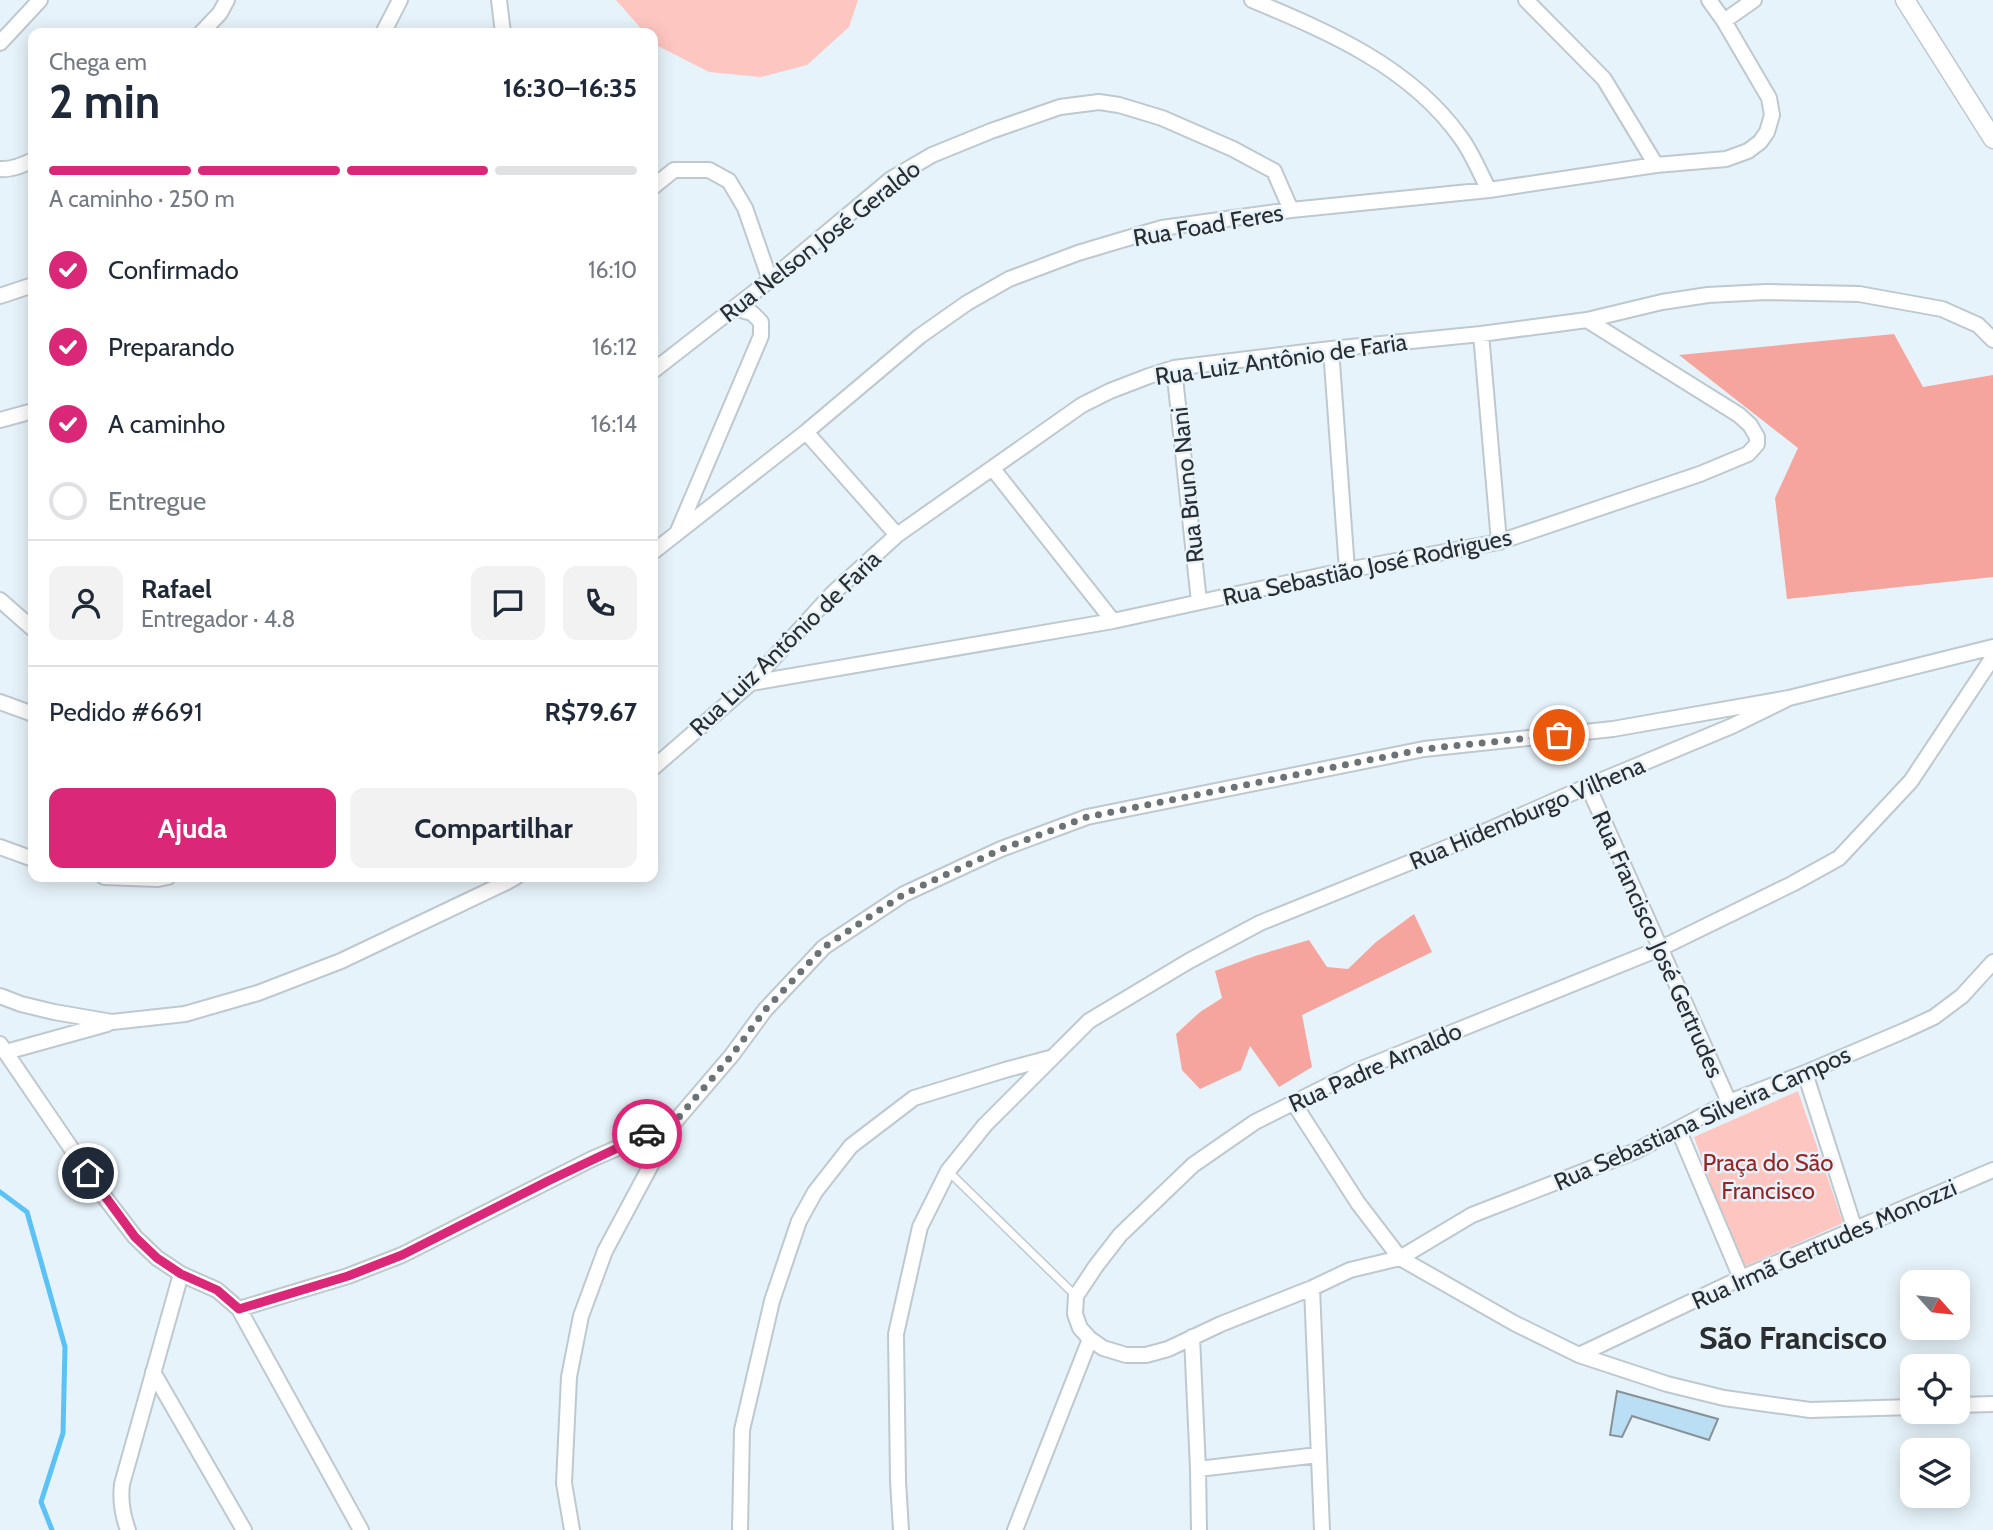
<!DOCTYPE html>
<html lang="pt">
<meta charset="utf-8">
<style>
body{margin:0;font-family:Cabin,sans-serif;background:#f2f2f3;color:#1f2937;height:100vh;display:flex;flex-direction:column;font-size:26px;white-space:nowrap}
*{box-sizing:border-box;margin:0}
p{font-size:23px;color:#747a83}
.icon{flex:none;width:38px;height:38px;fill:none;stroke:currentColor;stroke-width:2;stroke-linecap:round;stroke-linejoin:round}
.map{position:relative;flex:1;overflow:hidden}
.panel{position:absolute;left:28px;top:28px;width:630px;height:854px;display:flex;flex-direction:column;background:#fff;border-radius:14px;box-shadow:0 4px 18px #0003}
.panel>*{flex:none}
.needle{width:46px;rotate:117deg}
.fabs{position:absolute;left:1900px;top:1270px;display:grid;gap:14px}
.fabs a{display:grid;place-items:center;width:70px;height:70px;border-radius:14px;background:#fff;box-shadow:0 4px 18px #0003;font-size:35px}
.pin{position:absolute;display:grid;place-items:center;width:60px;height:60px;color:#fff;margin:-30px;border:4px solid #fff;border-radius:50%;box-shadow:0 2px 7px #0007}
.courier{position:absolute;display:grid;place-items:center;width:70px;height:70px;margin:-35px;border:5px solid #db2777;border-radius:50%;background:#fff;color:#222;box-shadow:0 2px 9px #0007}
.summary em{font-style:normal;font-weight:700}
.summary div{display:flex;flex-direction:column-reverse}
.summary{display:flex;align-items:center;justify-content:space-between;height:119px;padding:0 21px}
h1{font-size:46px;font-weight:700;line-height:52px}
.bar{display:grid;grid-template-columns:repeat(4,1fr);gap:10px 7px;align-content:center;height:84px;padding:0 21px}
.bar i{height:9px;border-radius:5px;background:#e0e1e3}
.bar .current{background:#db2777}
.bar p{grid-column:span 4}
.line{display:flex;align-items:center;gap:18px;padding:0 21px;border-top:2px solid #e0e1e3}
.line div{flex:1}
.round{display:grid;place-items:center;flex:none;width:74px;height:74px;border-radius:14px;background:#f2f2f3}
ol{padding:0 21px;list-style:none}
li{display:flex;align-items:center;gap:21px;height:77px}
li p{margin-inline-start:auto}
li .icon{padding:7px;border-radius:50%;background:#db2777;color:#fff;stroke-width:4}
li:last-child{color:#747a83}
li i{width:38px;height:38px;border:4px solid #e0e1e3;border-radius:50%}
.action{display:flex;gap:14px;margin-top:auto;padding:14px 21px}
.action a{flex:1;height:80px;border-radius:14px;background:#db2777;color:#fff;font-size:28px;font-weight:700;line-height:80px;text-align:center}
.action a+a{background:#f2f2f3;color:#1f2937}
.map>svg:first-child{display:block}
</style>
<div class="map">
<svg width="1993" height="1530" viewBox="0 0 1993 1530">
<rect width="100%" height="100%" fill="#e7f3fa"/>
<path fill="#fec6c0" d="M616,0H858L849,27L807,65L761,77L709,72L656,45L653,42V33H645Z
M1798,1091L1843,1223L1741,1268L1694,1137Z"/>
<path fill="#f5a59d" d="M1894,334L1923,387L1993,375V577L1787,599L1775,498L1798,448L1679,355Z
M1414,914L1432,952L1302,1015L1312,1067L1279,1087L1250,1046L1241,1070L1200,1089L1182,1070L1176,1034L1200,1012L1222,998L1215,971L1255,956L1309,940L1327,967L1348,969L1376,942Z"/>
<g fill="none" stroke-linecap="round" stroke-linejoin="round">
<path stroke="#5cc2f5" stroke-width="5" d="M0,1192L27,1212L65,1347L63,1433L41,1502L52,1530"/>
</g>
<path fill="#badef3" stroke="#879197" stroke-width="2" d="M1617,1391L1718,1419L1709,1440L1632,1416L1622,1437L1610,1435Z"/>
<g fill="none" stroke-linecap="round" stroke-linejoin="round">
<g stroke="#bec9cf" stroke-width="10">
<path id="service" d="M948,1171L1076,1296"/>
</g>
<g stroke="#bec9cf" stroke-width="18">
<path id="minor" d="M499,0L503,33
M1252,0C1329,32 1411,67 1461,138C1472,153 1480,173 1489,190
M1526,0L1604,79L1656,165
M1724,21L1754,0
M201,33L220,13L227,0
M383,33L400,0
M0,43L40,0
M0,169C12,170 23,165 33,160
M653,187L674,170H709L729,181L745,208L770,280
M0,296L33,285
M1481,334L1499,542
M1331,349L1347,570
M1174,368L1199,602
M653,371L770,280L891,179L932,155L991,131L1060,107L1099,102L1119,105L1162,118L1233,149L1274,171L1291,210
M0,420L33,411
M806,432L897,535
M993,469L1113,621
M678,531L761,336V322L752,313L734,308
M653,552L806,432L920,336L967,303L1009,279L1078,253L1162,228L1291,210L1489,190L1656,165L1726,159L1748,151L1760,142L1767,132L1772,115L1769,98L1724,21L1709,0
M0,600L33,629
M1993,657L1911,781L1839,858L1792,884L1659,949L1359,1070L1255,1122L1193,1165L1120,1235L1096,1266L1076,1296L1075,1314L1080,1328L1090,1339L1103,1348L1126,1355H1146L1168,1349L1221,1324L1312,1288L1350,1270L1400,1258L1472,1215L1636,1151L1729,1102L1805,1073L1906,1030L1934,1017L1962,996L1993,962
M751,683L1113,621L1347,570L1499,542L1700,474L1748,454L1757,444V437L1750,425L1739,415L1587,320
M0,702L33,714
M653,768L751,683L832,594L897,535L1082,405L1110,391L1149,376L1174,368L1331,349L1481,334L1587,320L1662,302L1708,295L1766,292L1859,294L1942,309L1978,325L1993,340
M1588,786L1729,1102
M0,847L33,859
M104,877L158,879L168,877
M0,996L21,1004L54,1012L112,1022L185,1014L258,993L341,961L507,882L516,877
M0,1044L103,1195L135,1237L157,1258L181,1274L217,1290L239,1309L361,1530
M6,1052L107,1024
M1805,1073L1855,1230
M1293,1102L1358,1203L1400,1258L1514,1323L1579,1355L1667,1384L1724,1398L1810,1410L1913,1407
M1678,1129L1741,1278
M1312,1288L1322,1530
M239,1309L348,1276L402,1255L592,1159L673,1124
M1192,1337L1198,1469L1199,1530
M1579,1355L1741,1278L1993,1170
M153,1372L244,1530
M1958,1405L1993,1404
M1198,1469L1318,1455
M128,1530C122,1514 120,1501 122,1484L181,1274
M572,1530L564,1483L569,1377L581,1316L605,1251L673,1124L732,1055L765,1010L824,947L904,894L1001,849L1087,817L1424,749L1613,729L1789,698
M740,1530L742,1430L772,1301L799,1221L815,1192L851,1146L914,1098L1005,1070L1050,1058
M901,1530L898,1481L896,1334L920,1227L948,1171L985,1125L1089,1021L1189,961L1260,923L1468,839L1588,786L1732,726L1789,698L1993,647
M1015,1530L1090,1339"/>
</g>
<g stroke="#bec9cf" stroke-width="21">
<path id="tertiary" d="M1905,0L1993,139"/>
</g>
<use href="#service" stroke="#fff" stroke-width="7"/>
<use href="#minor" stroke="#fff" stroke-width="14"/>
<use href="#tertiary" stroke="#fff" stroke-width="18"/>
</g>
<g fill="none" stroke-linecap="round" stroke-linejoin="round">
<path stroke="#6c7377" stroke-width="7" stroke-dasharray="0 12.6" d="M647,1134L673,1124L732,1055L765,1010L824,947L904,894L1002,849L1087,817L1424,749L1559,735"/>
<path stroke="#db2777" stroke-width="9" d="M88,1173L135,1237L157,1258L181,1274L217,1290L239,1309L348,1276L402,1255L550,1180L647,1134"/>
</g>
<g text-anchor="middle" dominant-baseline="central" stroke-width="5" stroke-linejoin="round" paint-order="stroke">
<g font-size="24" fill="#2a2e31" stroke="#e7f3fa">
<text transform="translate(1208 225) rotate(-10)">Rua Foad Feres</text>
<text transform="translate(820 241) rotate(-38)">Rua Nelson José Geraldo</text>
<text transform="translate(1281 359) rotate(-8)">Rua Luiz Antônio de Faria</text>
<text transform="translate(1187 485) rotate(-96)">Rua Bruno Nani</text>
<text transform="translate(1367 567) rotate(-12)">Rua Sebastião José Rodrigues</text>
<text transform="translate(785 643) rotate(-44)">Rua Luiz Antônio de Faria</text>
<text transform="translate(1527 813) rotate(-23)">Rua Hidemburgo Vilhena</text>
<text transform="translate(1658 944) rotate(66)">Rua Francisco José Gertrudes</text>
<text transform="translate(1375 1067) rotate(-24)">Rua Padre Arnaldo</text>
<text transform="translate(1702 1118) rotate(-24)">Rua Sebastiana Silveira Campos</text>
<text transform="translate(1824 1244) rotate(-24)">Rua Irmã Gertrudes Monozzi</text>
</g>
<g font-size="24" fill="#962525" stroke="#e7f3fa">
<text x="1768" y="1162">Praça do São<tspan x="1768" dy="28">Francisco</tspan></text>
</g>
<g font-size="32" font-weight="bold" fill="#2a2e31" stroke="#e7f3fa">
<text x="1793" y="1337">São Francisco</text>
</g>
</g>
</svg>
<div class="fabs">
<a><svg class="needle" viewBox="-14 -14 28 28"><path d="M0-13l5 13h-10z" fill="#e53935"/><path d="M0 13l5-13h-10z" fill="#747a83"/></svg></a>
<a><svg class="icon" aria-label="locate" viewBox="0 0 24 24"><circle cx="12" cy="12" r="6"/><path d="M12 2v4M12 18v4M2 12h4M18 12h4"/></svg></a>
<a><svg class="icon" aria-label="layers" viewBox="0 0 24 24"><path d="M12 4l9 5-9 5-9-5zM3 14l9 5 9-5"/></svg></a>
</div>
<div class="pin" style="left:1559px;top:735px;background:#ea580c"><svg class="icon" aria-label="bag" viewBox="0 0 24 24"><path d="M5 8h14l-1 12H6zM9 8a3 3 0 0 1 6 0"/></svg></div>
<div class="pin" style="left:88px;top:1173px;background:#1f2937"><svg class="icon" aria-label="home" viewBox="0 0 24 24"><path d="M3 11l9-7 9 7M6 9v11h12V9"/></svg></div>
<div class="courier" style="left:647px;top:1134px"><svg class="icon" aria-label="car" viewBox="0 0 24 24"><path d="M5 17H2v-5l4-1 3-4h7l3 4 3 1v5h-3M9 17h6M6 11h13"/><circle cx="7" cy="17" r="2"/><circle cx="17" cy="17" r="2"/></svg></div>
<section class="panel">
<div class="summary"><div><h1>2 min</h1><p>Chega em</p></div><em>16:30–16:35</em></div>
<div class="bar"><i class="current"></i><i class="current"></i><i class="current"></i><i></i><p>A caminho · 250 m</p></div>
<ol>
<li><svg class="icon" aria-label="check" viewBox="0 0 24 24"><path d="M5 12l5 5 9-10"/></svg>Confirmado<p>16:10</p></li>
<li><svg class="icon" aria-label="check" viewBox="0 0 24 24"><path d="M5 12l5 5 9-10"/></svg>Preparando<p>16:12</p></li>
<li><svg class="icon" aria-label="check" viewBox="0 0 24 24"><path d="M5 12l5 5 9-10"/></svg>A caminho<p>16:14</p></li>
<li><i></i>Entregue</li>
</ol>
<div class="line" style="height:126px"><a class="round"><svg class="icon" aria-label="person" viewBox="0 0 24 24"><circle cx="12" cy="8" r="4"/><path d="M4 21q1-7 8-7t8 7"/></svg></a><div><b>Rafael</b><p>Entregador · 4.8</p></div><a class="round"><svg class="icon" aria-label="chat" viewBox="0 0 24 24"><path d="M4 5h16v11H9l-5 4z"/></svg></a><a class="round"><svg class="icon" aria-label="phone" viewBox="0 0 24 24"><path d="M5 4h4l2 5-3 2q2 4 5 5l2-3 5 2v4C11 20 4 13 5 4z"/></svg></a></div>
<div class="line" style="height:91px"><div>Pedido #6691</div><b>R$79.67</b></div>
<div class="action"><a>Ajuda</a><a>Compartilhar</a></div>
</section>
</div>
